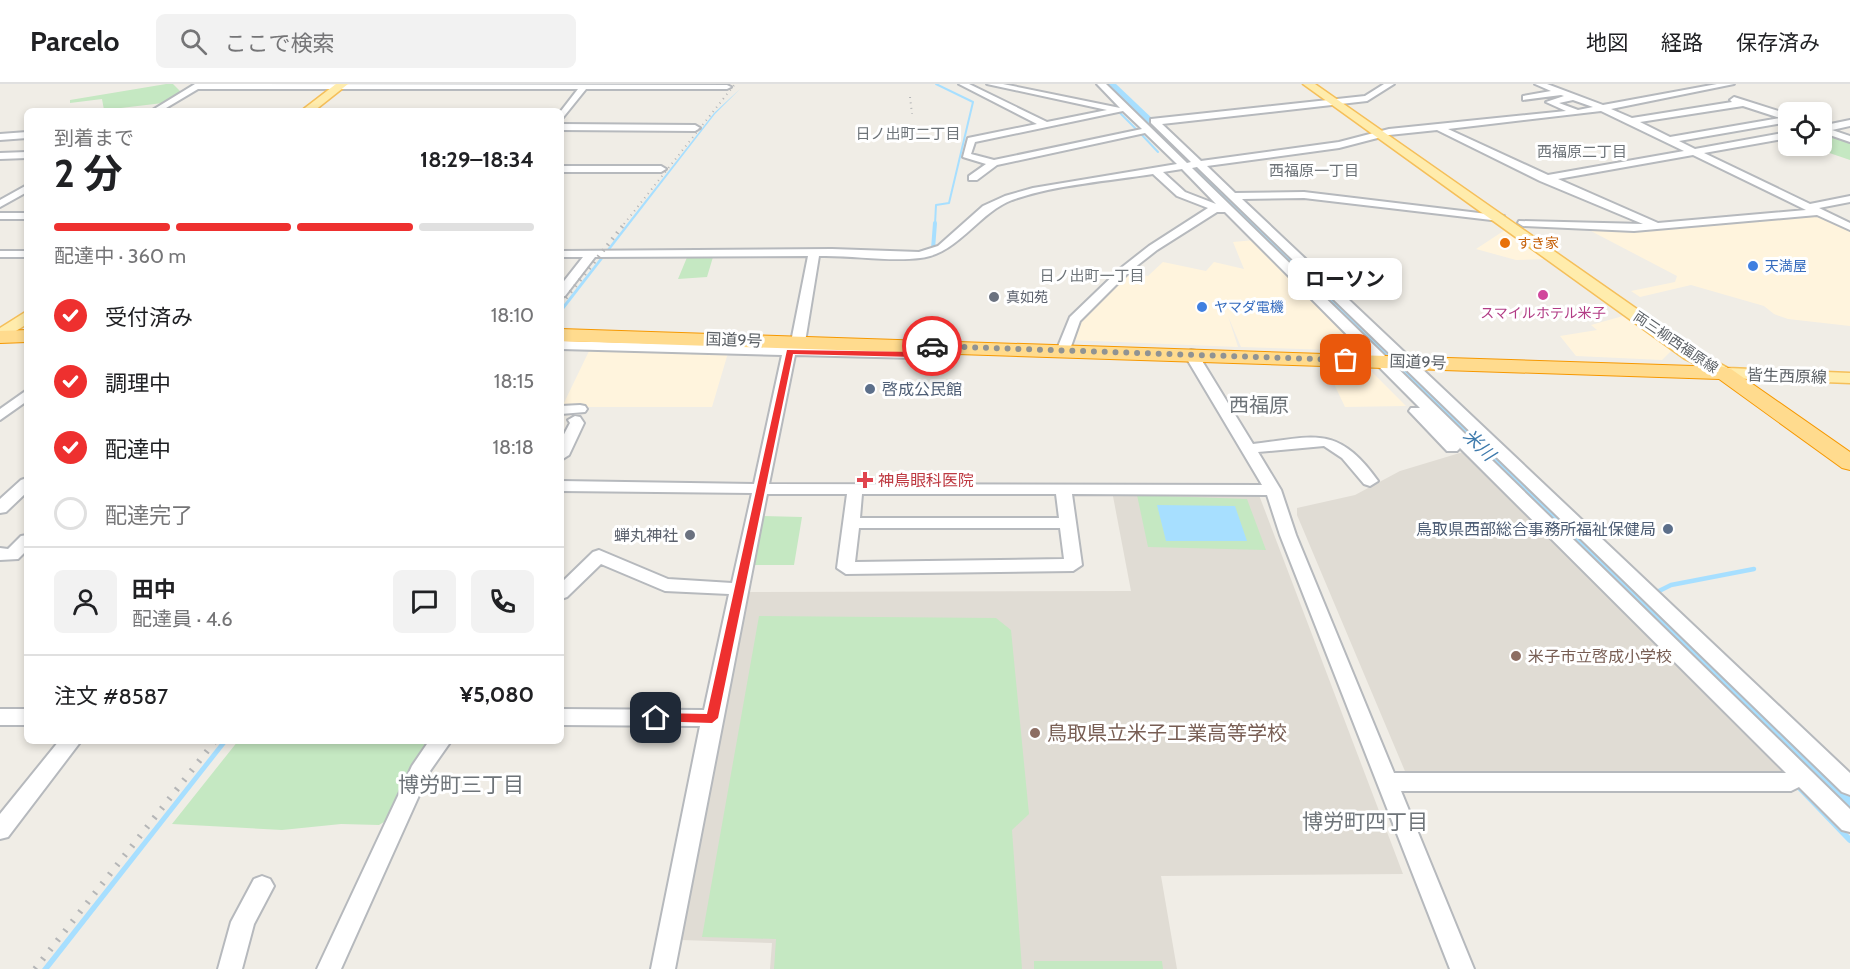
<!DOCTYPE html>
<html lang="ja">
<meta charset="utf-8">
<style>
body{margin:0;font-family:Cabin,"Noto Sans JP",sans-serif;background:#f2f2f2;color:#202124;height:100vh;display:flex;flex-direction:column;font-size:22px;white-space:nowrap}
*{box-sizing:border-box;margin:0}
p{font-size:20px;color:#757577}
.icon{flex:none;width:33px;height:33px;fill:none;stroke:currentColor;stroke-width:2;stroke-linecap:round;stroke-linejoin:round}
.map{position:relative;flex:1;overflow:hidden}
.side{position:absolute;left:24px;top:24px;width:540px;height:636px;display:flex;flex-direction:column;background:#fff;border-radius:9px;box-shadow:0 3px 9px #0003}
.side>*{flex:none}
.fabs{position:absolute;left:1778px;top:18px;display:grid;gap:12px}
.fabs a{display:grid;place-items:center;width:54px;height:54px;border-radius:9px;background:#fff;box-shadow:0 3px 9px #0003;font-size:30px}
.pin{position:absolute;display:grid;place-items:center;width:51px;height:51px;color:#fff;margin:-26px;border-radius:12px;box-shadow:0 3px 9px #0006}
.courier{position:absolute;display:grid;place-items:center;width:60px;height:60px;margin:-30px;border:4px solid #ee302f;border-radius:50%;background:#fff;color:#222;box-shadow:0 2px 8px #0007}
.bubble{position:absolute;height:42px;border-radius:9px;background:#fff;box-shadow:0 3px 9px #0003;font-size:20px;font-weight:700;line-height:42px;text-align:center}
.summary em{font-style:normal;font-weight:700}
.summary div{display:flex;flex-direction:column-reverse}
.summary{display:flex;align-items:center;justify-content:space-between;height:102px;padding:0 30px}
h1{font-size:39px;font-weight:700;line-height:45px}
.bar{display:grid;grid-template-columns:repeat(4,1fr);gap:9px 6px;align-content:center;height:72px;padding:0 30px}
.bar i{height:8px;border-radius:4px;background:#e0e0e0}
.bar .on{background:#ee302f}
.bar p{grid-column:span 4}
.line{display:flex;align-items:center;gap:15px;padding:0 30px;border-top:2px solid #e0e0e0}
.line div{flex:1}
.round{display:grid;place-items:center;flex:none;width:63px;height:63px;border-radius:9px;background:#f2f2f2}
ol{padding:0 30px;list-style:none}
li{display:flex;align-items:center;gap:18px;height:66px}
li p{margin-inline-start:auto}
li .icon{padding:6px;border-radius:50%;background:#ee302f;color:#fff;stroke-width:4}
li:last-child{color:#757577}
li i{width:33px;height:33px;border:3px solid #e0e0e0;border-radius:50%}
header{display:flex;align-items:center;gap:36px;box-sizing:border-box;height:84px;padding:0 30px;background:#fff;border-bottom:2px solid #e0e0e0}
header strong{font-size:28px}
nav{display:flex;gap:33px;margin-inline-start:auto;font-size:21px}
.search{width:420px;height:54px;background:#f2f2f2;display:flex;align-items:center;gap:15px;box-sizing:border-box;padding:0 21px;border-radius:9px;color:#757577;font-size:22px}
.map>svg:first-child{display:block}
</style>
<header>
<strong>Parcelo</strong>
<div class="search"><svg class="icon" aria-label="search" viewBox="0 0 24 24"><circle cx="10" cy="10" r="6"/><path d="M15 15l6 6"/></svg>ここで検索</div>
<nav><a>地図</a><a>経路</a><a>保存済み</a></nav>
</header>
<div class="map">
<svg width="1850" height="885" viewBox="0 0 1850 885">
<rect width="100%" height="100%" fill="#f0ede6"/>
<path fill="#fff4dd" d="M1808,132L1824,134L1850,146V242L1788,235L1774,230L1764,222L1691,201L1640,213L1631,207L1675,198L1677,192L1589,146H1661Z
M1505,146L1545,175L1516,176L1476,165Z
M1255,156L1363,267L1241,263L1228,232L1238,263L1070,256L1078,236L1127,189L1148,192L1163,178L1206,187L1214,178L1244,185L1233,158Z
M1623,232L1672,266L1662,276L1576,272L1560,252L1597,246L1591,241Z
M590,265L728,269L712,323H562Z
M1327,285L1371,287L1406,322L1345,323Z"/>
<path fill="#e0dcd4" d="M1463,368L1469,369L1796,692H1407L1297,431V424L1355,411L1400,387Z
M1112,407L1256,409L1259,411L1403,790L1161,792L1177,885H770L772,859L681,856L748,508L1131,507Z"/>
<path fill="#c5e8c2" d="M166,0H173L181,8L163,19L104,26L102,15L70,19V16Z
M1821,46L1850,56V76L1809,62H1821Z
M688,171L713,173L707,193L678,195Z
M1137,411L1247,415L1266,466L1148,463Z
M763,432L802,433L794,481H753Z
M759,532L996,534L1011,546L1029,730L1012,746L1022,885H774L776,855L702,853Z
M238,657H424L430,660L389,735L379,741L341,740L282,746L172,740Z
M1034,877H1162L1163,885H1034Z"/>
<path fill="#a7dfff" d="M740,5L715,30L561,229V224L714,29Z
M1157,421L1235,422L1247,457H1166Z
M222,657H228L49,885H42Z"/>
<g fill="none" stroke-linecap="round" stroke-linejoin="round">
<path stroke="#a7dfff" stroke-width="2" d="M1120,29L1137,46L1135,48
M1137,51H1142L1158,68
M935,140L936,121L949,119L973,18L936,0"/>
<path stroke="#a7dfff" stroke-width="4" d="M933,165L935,139"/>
<path stroke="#a7dfff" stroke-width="4.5" d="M1657,508L1671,501L1754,485"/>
<path stroke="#a7dfff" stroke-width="6" d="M1798,702L1850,756"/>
<path fill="#a7dfff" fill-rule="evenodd" d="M1101,0H1116L1850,698V738L1837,733Z"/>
<g stroke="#b6b9bd" stroke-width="4">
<path id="minor" d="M195,0L727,1L731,3L727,5H586L561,36V27L578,5H198L161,27H151Z
M959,0H969L1047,38L1107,26L987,0H1003L1120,24L1097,0H1106L1187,79L1191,78L1151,39V35L1365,12L1384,0H1394L1367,17L1162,40L1201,77L1339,58L1389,45L1566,27L1546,18L1564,12L1561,11L1523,16V12L1551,7L1535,0H1547L1603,21L1717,0H1734L1611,25L1632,34L1732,18L1730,16L1734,13L1788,30V38L1679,57L1695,65L1788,48V54L1704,69L1810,120L1850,112V118L1819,124L1850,139V146L1817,131L1634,147L1523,142L1518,139L1519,137L1643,140L1540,97L1437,46L1389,51L1339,64L1207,82L1235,109L1304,108L1504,132V136L1500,137L1304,114L1242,115L1850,689V711L1842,708L1197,83L1192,84L1850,725V748L1842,746L1799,703L1791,707H1401L1474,885H1450L1280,451L1267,411L1072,410L1082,481L1073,487L846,490L837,484L847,410H767L675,885H651L700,642L561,641V625L704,626L729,510L665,507L601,480L567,513L561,515V499L593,468L599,466L668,495L732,499L752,409L561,407V397L754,400L782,271L561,265V257L916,266L921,265L927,259H937L939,262L930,272L916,274L795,271L769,400L1262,401L1184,270L1191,266L1196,267L1253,360C1315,353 1337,340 1378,397L1370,402L1364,400L1342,374L1324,362L1258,368L1281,406L1296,451L1394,689H1786L1457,361L1460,364L1457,367H1447L1409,327L1411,324H1420L1225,128H1217L1157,166L1129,188L1080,237L1069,268H1059L1057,265L1070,233L1121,184L1149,162L1208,124L1177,112L1153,90C1108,97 1054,101 1012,116C978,129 958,170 920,174C889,178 851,171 819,172L805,258L798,262L791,258L808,172L595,173L565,212L561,213V201L583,173H561V167L832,165L919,168L938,162L983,122L1005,112L1033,104L1177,80L1145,49L997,81L977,96H969V92L986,80L963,73L968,54L1037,40ZM1573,16L1593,23L1578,26L1559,19ZM1743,22L1780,34L1670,53L1640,38ZM1123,27L1142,45L994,76L971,70L975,58ZM1601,27L1684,67L1548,91L1448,45ZM1693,71L1806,126L1658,139L1558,95ZM1182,85L1216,120L1185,108L1163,88ZM862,410H1056L1059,434H860ZM859,444H1060L1064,475L855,478Z
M1850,36V42L1832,46L1850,52V58L1821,48V42Z
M561,40L695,41L700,44L695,47L561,46Z
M27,48V54L0,56V50Z
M27,68V74L0,75V69Z
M561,82H661L666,85L661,88H561Z
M27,101V108L0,123V116Z
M0,129H27V135H0Z
M0,167H27V173H0Z
M27,306V317L0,336V325Z
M580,321L585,322L587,325L585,328L561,330V322Z
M575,332L580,333L584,339L569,371L561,376V356L570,339L568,336Z
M27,394V408L6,428L0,429V415L21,396Z
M27,451V466L18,475L0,476V464L8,465L21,452Z
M0,625H27V641H0Z
M59,657H81L8,753L0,755V730Z
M429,657H451L430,687L341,885H317L412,682Z
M262,792L270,795L274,802L254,840L242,885H218L231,838L254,795Z"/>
</g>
<g stroke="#f5bf5a" stroke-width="3">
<path id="major" d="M336,0H348L314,27H301Z
M1303,0H1315L1697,267L1728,284L1850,289V299L1724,294L1685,275Z
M27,227V240L0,257V244Z"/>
</g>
<g stroke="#f69800" stroke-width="2">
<path id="highway" d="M561,245L1724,283L1731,285L1850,368V386L1842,384L1719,295L561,257Z
M27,246V258L0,259V247Z"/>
</g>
<use href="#minor" fill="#fff" fill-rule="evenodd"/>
<use href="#major" fill="#ffecac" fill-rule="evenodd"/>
<use href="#highway" fill="#ffdb8e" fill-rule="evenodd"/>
<path stroke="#b5b6b7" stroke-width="2" stroke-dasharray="1 4.5" stroke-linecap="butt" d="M910,13L912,30
M624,140L735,0"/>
<path stroke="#b5b6b7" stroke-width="4" stroke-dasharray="1.5 6" stroke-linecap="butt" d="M561,220L625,139"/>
<path stroke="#b5b6b7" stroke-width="6" stroke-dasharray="2 10" stroke-linecap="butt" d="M35,885L215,657"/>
</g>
<path fill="#ee302f" d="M929,260L936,262L928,270L915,273L793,270L718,634L712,639L652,637V631L656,629L707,630L787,266L915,268L922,267Z"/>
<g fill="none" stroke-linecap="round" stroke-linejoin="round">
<path stroke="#909393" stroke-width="6" stroke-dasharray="0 10.8" d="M932,262L1346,276"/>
</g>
<circle fill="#e8710a" stroke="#fff" stroke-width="2" cx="1505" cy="159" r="6"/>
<g fill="#3f7fe0" stroke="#fff" stroke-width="2">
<circle cx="1753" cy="182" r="6"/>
<circle cx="1202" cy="223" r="6"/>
</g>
<circle fill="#d1479c" stroke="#fff" stroke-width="2" cx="1543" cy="211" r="6"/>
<g fill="#6b7280" stroke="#fff" stroke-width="2">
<circle cx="994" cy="213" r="6"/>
<circle cx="690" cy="451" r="6"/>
</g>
<g fill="#5c6f8a" stroke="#fff" stroke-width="2">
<circle cx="870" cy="305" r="6"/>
<circle cx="1668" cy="445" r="6"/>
</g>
<path fill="#e0444e" stroke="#fff" stroke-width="2" d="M862 387h6v6h6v6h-6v6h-6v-6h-6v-6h6z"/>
<g fill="#8d6e63" stroke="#fff" stroke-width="2">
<circle cx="1516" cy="572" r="6"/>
<circle cx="1035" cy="649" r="6"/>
</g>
<g text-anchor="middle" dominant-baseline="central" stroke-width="6" stroke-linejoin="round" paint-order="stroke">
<g font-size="14" fill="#c56008" stroke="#fff" text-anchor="start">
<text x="1517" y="159">すき家</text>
</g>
<g font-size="14" fill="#366cbe" stroke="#fff" text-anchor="start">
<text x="1765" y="182">天満屋</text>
<text x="1214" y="223">ヤマダ電機</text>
</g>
<g font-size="14" fill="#5b616d" stroke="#fff" text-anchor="start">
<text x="1006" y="213">真如苑</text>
</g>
<g font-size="14" fill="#b23c85" stroke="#fff">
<text x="1543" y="229">スマイルホテル米子</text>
</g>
<g font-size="14" fill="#5d6267" stroke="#fff">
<text transform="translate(1676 258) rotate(34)">両三柳西福原線</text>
</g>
<g font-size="15" fill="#6e7479" stroke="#fff">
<text x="908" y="50">日ノ出町二丁目</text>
<text x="1582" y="68">西福原二丁目</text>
<text x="1314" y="87">西福原一丁目</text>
<text x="1092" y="192">日ノ出町一丁目</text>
</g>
<g font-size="16" fill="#5d6267" stroke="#fff">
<text transform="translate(734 256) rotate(2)">国道9号</text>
<text transform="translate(1418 278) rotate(2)">国道9号</text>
<text transform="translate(1787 292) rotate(2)">皆生西原線</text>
</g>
<g font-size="16" fill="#4e5e75" stroke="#fff" text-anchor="start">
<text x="882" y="305">啓成公民館</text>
<text x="1656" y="445" text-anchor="end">鳥取県西部総合事務所福祉保健局</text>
</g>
<g font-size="16" fill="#be3a42" stroke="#fff" text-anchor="start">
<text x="878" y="396">神鳥眼科医院</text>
</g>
<g font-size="16" fill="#5b616d" stroke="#fff" text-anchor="end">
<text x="678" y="451">蝉丸神社</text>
</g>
<g font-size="16" fill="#785e54" stroke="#fff" text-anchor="start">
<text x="1528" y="572">米子市立啓成小学校</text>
</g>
<g font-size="18" font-style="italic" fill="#3d7aac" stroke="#fff">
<text transform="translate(1479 361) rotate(44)">米川</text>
</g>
<g font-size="20" fill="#6e7479" stroke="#fff">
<text x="1259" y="321">西福原</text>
</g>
<g font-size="20" fill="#785e54" stroke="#fff" text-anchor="start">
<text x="1047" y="649">鳥取県立米子工業高等学校</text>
</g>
<g font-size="21" fill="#6e7479" stroke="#fff">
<text x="461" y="700">博労町三丁目</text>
<text x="1365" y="737">博労町四丁目</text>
</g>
</g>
</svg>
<div class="fabs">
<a><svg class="icon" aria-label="locate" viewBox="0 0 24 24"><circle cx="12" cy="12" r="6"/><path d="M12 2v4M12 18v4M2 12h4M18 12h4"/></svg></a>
</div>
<div class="pin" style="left:1346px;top:276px;background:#ea580c"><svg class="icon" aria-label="bag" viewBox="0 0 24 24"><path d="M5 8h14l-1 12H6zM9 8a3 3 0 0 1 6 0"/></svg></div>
<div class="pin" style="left:656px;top:634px;background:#1f2937"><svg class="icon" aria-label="home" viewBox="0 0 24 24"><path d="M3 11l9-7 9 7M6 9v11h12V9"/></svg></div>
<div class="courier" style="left:932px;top:262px"><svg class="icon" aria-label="car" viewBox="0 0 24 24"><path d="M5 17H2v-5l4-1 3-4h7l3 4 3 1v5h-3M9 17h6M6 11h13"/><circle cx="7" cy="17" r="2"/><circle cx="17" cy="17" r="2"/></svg></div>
<div class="bubble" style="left:1288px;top:174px;width:114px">ローソン</div>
<section class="side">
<div class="summary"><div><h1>2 分</h1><p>到着まで</p></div><em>18:29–18:34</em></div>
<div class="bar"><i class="on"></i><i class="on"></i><i class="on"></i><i></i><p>配達中 · 360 m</p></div>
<ol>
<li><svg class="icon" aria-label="check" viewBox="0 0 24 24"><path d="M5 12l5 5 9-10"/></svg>受付済み<p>18:10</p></li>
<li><svg class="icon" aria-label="check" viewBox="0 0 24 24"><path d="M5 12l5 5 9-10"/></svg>調理中<p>18:15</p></li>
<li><svg class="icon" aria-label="check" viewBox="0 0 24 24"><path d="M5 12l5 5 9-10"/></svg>配達中<p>18:18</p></li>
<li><i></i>配達完了</li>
</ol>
<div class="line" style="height:108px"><a class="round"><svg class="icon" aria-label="person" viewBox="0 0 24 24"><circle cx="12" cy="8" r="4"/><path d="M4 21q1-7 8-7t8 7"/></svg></a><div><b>田中</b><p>配達員 · 4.6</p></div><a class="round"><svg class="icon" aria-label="chat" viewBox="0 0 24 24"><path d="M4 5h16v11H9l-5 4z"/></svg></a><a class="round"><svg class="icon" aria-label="phone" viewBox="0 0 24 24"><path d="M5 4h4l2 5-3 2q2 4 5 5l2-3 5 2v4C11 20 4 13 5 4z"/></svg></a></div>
<div class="line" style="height:78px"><div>注文 #8587</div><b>¥5,080</b></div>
</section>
</div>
